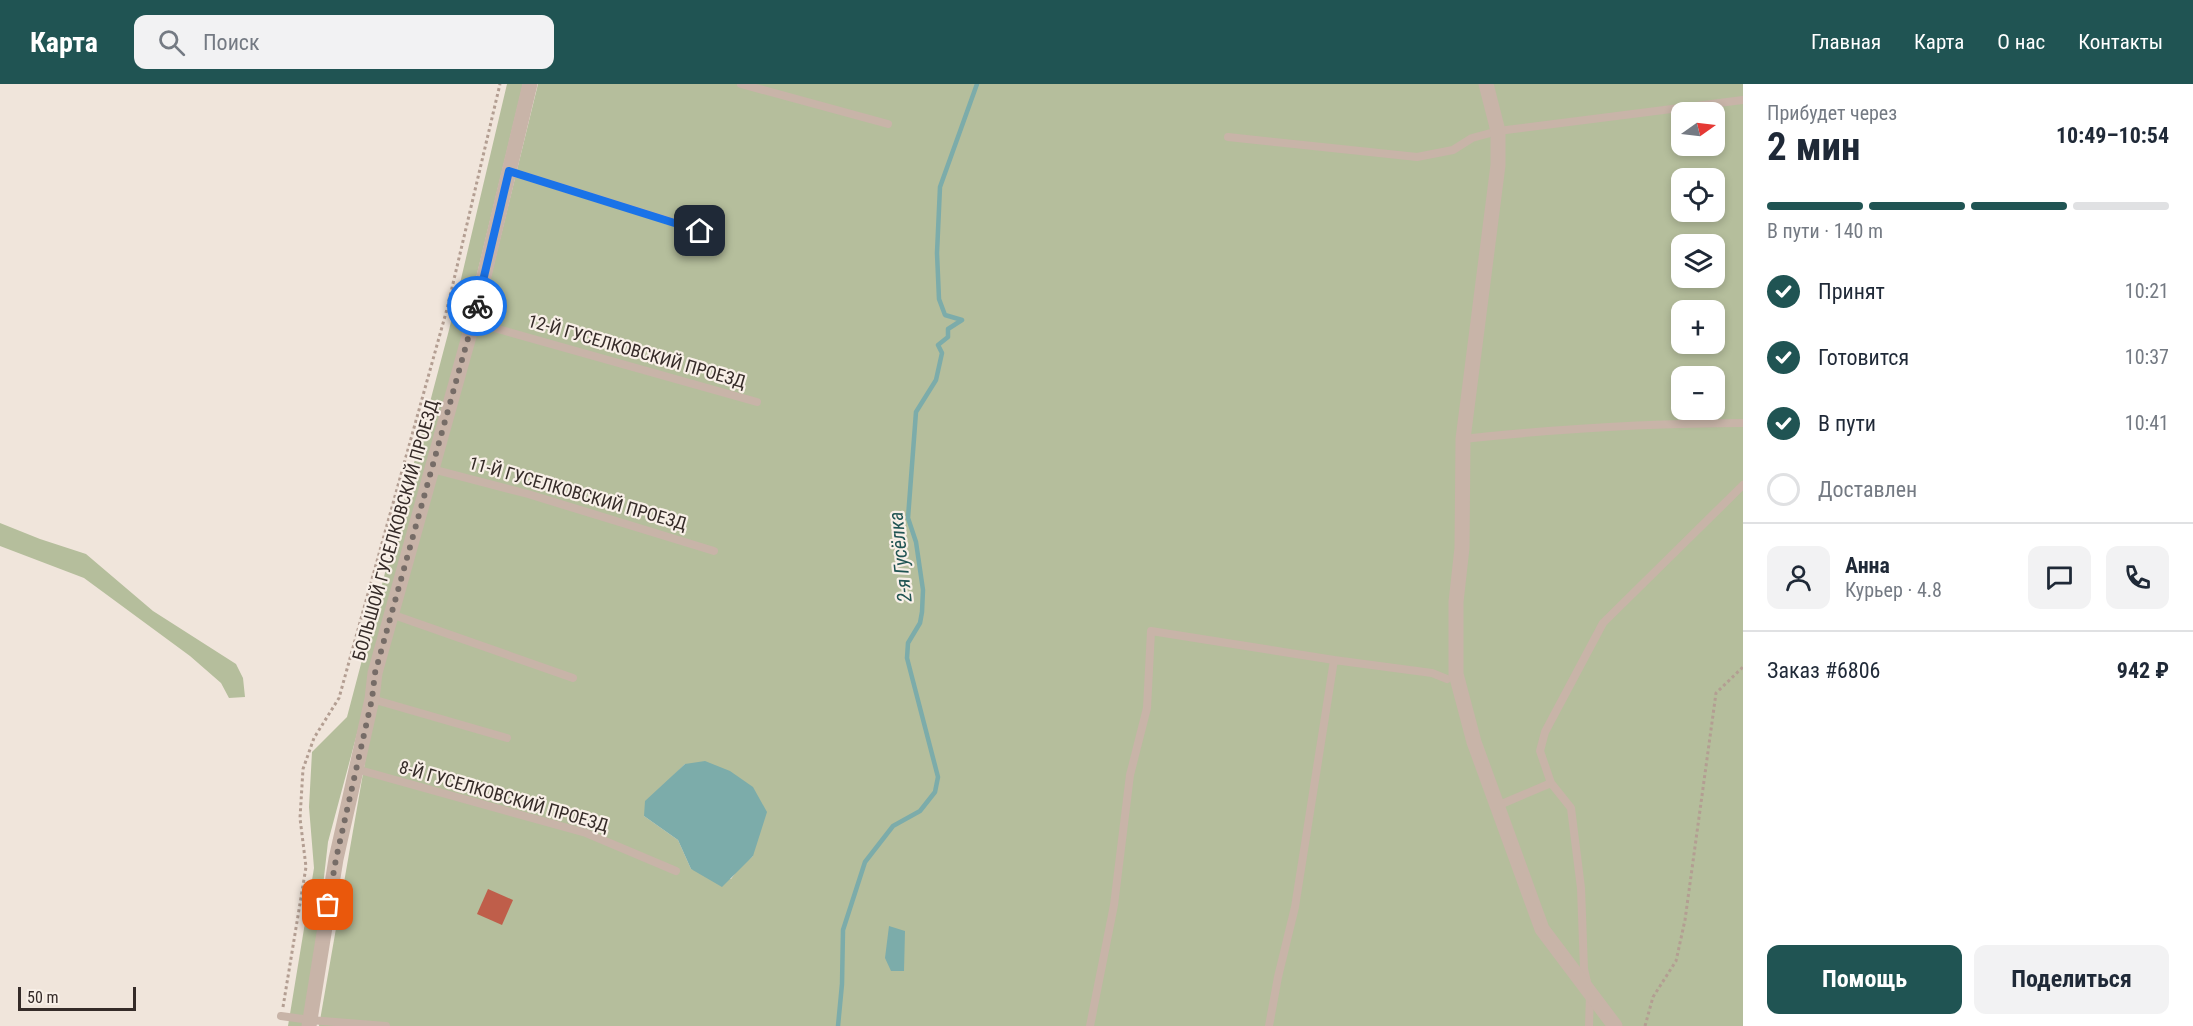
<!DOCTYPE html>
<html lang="ru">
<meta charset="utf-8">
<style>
body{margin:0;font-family:"Roboto Condensed",sans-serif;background:#f2f2f3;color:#1f2937;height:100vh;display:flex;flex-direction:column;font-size:22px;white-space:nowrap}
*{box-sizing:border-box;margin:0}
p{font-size:20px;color:#747a83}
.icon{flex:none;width:33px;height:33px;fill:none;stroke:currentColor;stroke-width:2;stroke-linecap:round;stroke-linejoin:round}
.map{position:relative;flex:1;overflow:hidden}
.panel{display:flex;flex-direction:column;background:#fff;width:450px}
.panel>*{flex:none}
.needle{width:39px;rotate:76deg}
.buttons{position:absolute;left:1671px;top:18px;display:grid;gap:12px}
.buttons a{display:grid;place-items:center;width:54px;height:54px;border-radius:12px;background:#fff;box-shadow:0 3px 9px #0003;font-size:30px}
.scale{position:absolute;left:18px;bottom:15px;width:118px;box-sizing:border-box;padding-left:6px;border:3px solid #352b28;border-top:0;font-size:16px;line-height:21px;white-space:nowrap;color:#352b28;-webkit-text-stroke:4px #f8efe7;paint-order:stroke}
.pin{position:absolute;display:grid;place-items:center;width:51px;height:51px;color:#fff;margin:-26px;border-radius:12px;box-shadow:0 3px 9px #0006}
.courier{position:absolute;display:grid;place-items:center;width:60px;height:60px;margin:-30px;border:4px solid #1a73e8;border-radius:50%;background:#fff;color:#222;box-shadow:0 2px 8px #0007}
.head em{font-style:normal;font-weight:700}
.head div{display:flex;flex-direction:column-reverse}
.head{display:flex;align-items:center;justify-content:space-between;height:102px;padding:0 24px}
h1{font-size:39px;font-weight:700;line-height:45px}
.bar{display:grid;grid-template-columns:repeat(4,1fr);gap:9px 6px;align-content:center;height:72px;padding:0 24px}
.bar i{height:8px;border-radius:4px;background:#e0e1e3}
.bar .on{background:#205453}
.bar p{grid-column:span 4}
.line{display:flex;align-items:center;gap:15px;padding:0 24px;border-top:2px solid #e0e1e3}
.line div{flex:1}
.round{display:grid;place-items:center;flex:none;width:63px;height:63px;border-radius:12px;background:#f2f2f3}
ol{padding:0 24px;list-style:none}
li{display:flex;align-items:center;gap:18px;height:66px}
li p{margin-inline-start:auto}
li .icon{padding:6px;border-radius:50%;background:#205453;color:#fff;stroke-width:4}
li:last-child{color:#747a83}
li i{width:33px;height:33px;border:3px solid #e0e1e3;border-radius:50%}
.button{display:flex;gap:12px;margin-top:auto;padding:12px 24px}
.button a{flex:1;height:69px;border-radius:12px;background:#205453;color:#fff;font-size:24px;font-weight:700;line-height:69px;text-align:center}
.button a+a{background:#f2f2f3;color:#1f2937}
header{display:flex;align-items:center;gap:36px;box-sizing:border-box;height:84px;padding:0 30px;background:#205453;color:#fff}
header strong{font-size:28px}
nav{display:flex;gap:33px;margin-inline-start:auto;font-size:21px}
.search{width:420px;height:54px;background:#f2f2f3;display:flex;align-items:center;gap:15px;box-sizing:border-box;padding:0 21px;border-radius:12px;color:#747a83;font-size:22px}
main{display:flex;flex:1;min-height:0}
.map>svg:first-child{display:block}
</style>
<header>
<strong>Карта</strong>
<div class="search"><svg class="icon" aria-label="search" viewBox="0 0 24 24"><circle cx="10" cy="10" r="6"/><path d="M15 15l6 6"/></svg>Поиск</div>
<nav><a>Главная</a><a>Карта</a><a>О нас</a><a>Контакты</a></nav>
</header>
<main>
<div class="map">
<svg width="1743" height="942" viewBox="0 0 1743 942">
<rect width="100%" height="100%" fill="#f0e5db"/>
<path fill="#b5be9c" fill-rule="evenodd" d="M507,0H523L448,310L328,758L307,942H288L314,784L309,723L312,668L347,633L449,246Z
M538,0H1743V942H319L380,592L483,225ZM1682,28H1714V62H1682ZM1682,94H1714V128H1682ZM1682,160H1714V194H1682ZM1682,226H1714V260H1682ZM1682,292H1714V326H1682ZM685,680L753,772L739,784L731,795L691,785L678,756L644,732L669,696Z
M0,439L40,455L86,470L153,527L236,580L243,594L245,613L229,614L221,599L190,572L84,494L0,462Z"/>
<path fill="#7cacaa" d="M705,677L730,687L753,703L767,728L753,772L722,803L691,785L678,756L644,732L645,717L685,680Z
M889,842L905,847L904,887H891L885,874Z"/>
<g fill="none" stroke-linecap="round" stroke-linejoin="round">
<path stroke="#7cacaa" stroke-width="4.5" d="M838,942L842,900L843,846L865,778L893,742L920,727L935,708L938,693L907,574L908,559L920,539L922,528L923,506L916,458L908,434L916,328L936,296L942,269L938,261L948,253V245L962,236L945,231L939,215L937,169L940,103L977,0"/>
</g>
<path fill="#bf5e4a" d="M488,805L513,816L502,841L477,830Z"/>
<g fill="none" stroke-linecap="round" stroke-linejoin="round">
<path stroke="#b39e92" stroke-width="3" stroke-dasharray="3 3" stroke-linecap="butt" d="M283,923L306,783L300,734L303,685L314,654L339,614L447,225L500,0
M1645,942L1653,913L1676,877L1685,836L1716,609L1743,583"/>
<path stroke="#c8b4a8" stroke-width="8" d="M741,0L888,40
M1228,53L1417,73L1453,66L1472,54L1498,47L1743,16
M509,87L721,153
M473,238L757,318
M1463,355C1556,345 1649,339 1743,339
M432,385L528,410L714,467
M391,530L573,594
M1334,576L1432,589L1447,595
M372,615L507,654
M356,685L586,749L676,787
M1551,699L1571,724L1581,804L1584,885L1590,911L1589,942
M1497,722L1551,699L1540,667L1545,648L1603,539L1743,401
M281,932L310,936L386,942
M1090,942L1114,821L1130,691L1147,624L1151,547L1334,576L1295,823L1278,893L1269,942"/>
<path stroke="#c8b4a8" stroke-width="15" d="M1486,0L1498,47V81L1463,355L1462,464L1456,518V590L1474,658L1542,845L1615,942
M309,942L336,775L372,615L375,589L473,238L530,0"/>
</g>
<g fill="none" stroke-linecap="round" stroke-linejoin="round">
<path stroke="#766c67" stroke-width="6" stroke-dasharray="0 10.8" d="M328,821L336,775L372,615L375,589L477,222"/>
<path stroke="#1a73e8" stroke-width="8" d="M477,222L509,87L700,147"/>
</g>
<g text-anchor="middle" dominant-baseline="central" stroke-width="4.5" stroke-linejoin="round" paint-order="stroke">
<g font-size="18" fill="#352b28" stroke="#f8efe7">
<text transform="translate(637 267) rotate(16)">12-Й ГУСЕЛКОВСКИЙ ПРОЕЗД</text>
<text transform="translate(578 409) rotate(16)">11-Й ГУСЕЛКОВСКИЙ ПРОЕЗД</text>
<text transform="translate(395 446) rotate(-74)">БОЛЬШОЙ ГУСЕЛКОВСКИЙ ПРОЕЗД</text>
<text transform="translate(504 712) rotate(16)">8-Й ГУСЕЛКОВСКИЙ ПРОЕЗД</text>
</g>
<g font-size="20" font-style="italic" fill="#205453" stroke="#f8efe7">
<text transform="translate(900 473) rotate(-96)">2-я Гусёлка</text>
</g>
</g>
</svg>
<div class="buttons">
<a><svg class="needle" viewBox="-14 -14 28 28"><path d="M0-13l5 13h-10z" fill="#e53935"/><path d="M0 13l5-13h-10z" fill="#747a83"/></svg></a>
<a><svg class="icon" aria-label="locate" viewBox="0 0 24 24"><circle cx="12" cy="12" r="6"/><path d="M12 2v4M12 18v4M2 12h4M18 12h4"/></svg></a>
<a><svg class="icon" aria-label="layers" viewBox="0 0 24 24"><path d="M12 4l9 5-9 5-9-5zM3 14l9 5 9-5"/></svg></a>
<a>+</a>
<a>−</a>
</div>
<div class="scale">50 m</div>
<div class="pin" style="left:328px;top:821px;background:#ea580c"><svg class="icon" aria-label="bag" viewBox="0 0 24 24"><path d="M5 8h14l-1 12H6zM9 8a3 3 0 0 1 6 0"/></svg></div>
<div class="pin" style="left:700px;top:147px;background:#1f2937"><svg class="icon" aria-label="home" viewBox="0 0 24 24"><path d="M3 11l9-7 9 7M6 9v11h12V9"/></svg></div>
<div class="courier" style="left:477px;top:222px"><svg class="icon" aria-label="bike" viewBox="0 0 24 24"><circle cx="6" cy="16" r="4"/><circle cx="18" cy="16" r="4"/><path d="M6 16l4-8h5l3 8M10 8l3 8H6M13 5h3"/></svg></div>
</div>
<section class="panel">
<div class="head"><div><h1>2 мин</h1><p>Прибудет через</p></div><em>10:49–10:54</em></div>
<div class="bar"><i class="on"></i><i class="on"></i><i class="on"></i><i></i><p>В пути · 140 m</p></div>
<ol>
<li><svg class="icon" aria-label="check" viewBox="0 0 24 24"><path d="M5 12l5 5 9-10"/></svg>Принят<p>10:21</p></li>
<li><svg class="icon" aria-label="check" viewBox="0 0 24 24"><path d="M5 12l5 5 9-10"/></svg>Готовится<p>10:37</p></li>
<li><svg class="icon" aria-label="check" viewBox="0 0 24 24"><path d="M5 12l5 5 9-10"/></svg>В пути<p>10:41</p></li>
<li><i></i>Доставлен</li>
</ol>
<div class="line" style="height:108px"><a class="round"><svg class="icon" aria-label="person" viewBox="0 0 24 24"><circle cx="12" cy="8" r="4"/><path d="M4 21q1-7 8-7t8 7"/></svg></a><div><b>Анна</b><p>Курьер · 4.8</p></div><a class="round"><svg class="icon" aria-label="chat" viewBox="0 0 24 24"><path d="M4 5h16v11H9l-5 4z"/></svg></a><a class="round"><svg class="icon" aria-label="phone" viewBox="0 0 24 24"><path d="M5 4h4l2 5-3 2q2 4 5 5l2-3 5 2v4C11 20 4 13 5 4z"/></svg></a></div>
<div class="line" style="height:78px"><div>Заказ #6806</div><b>942 ₽</b></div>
<div class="button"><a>Помощь</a><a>Поделиться</a></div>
</section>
</main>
